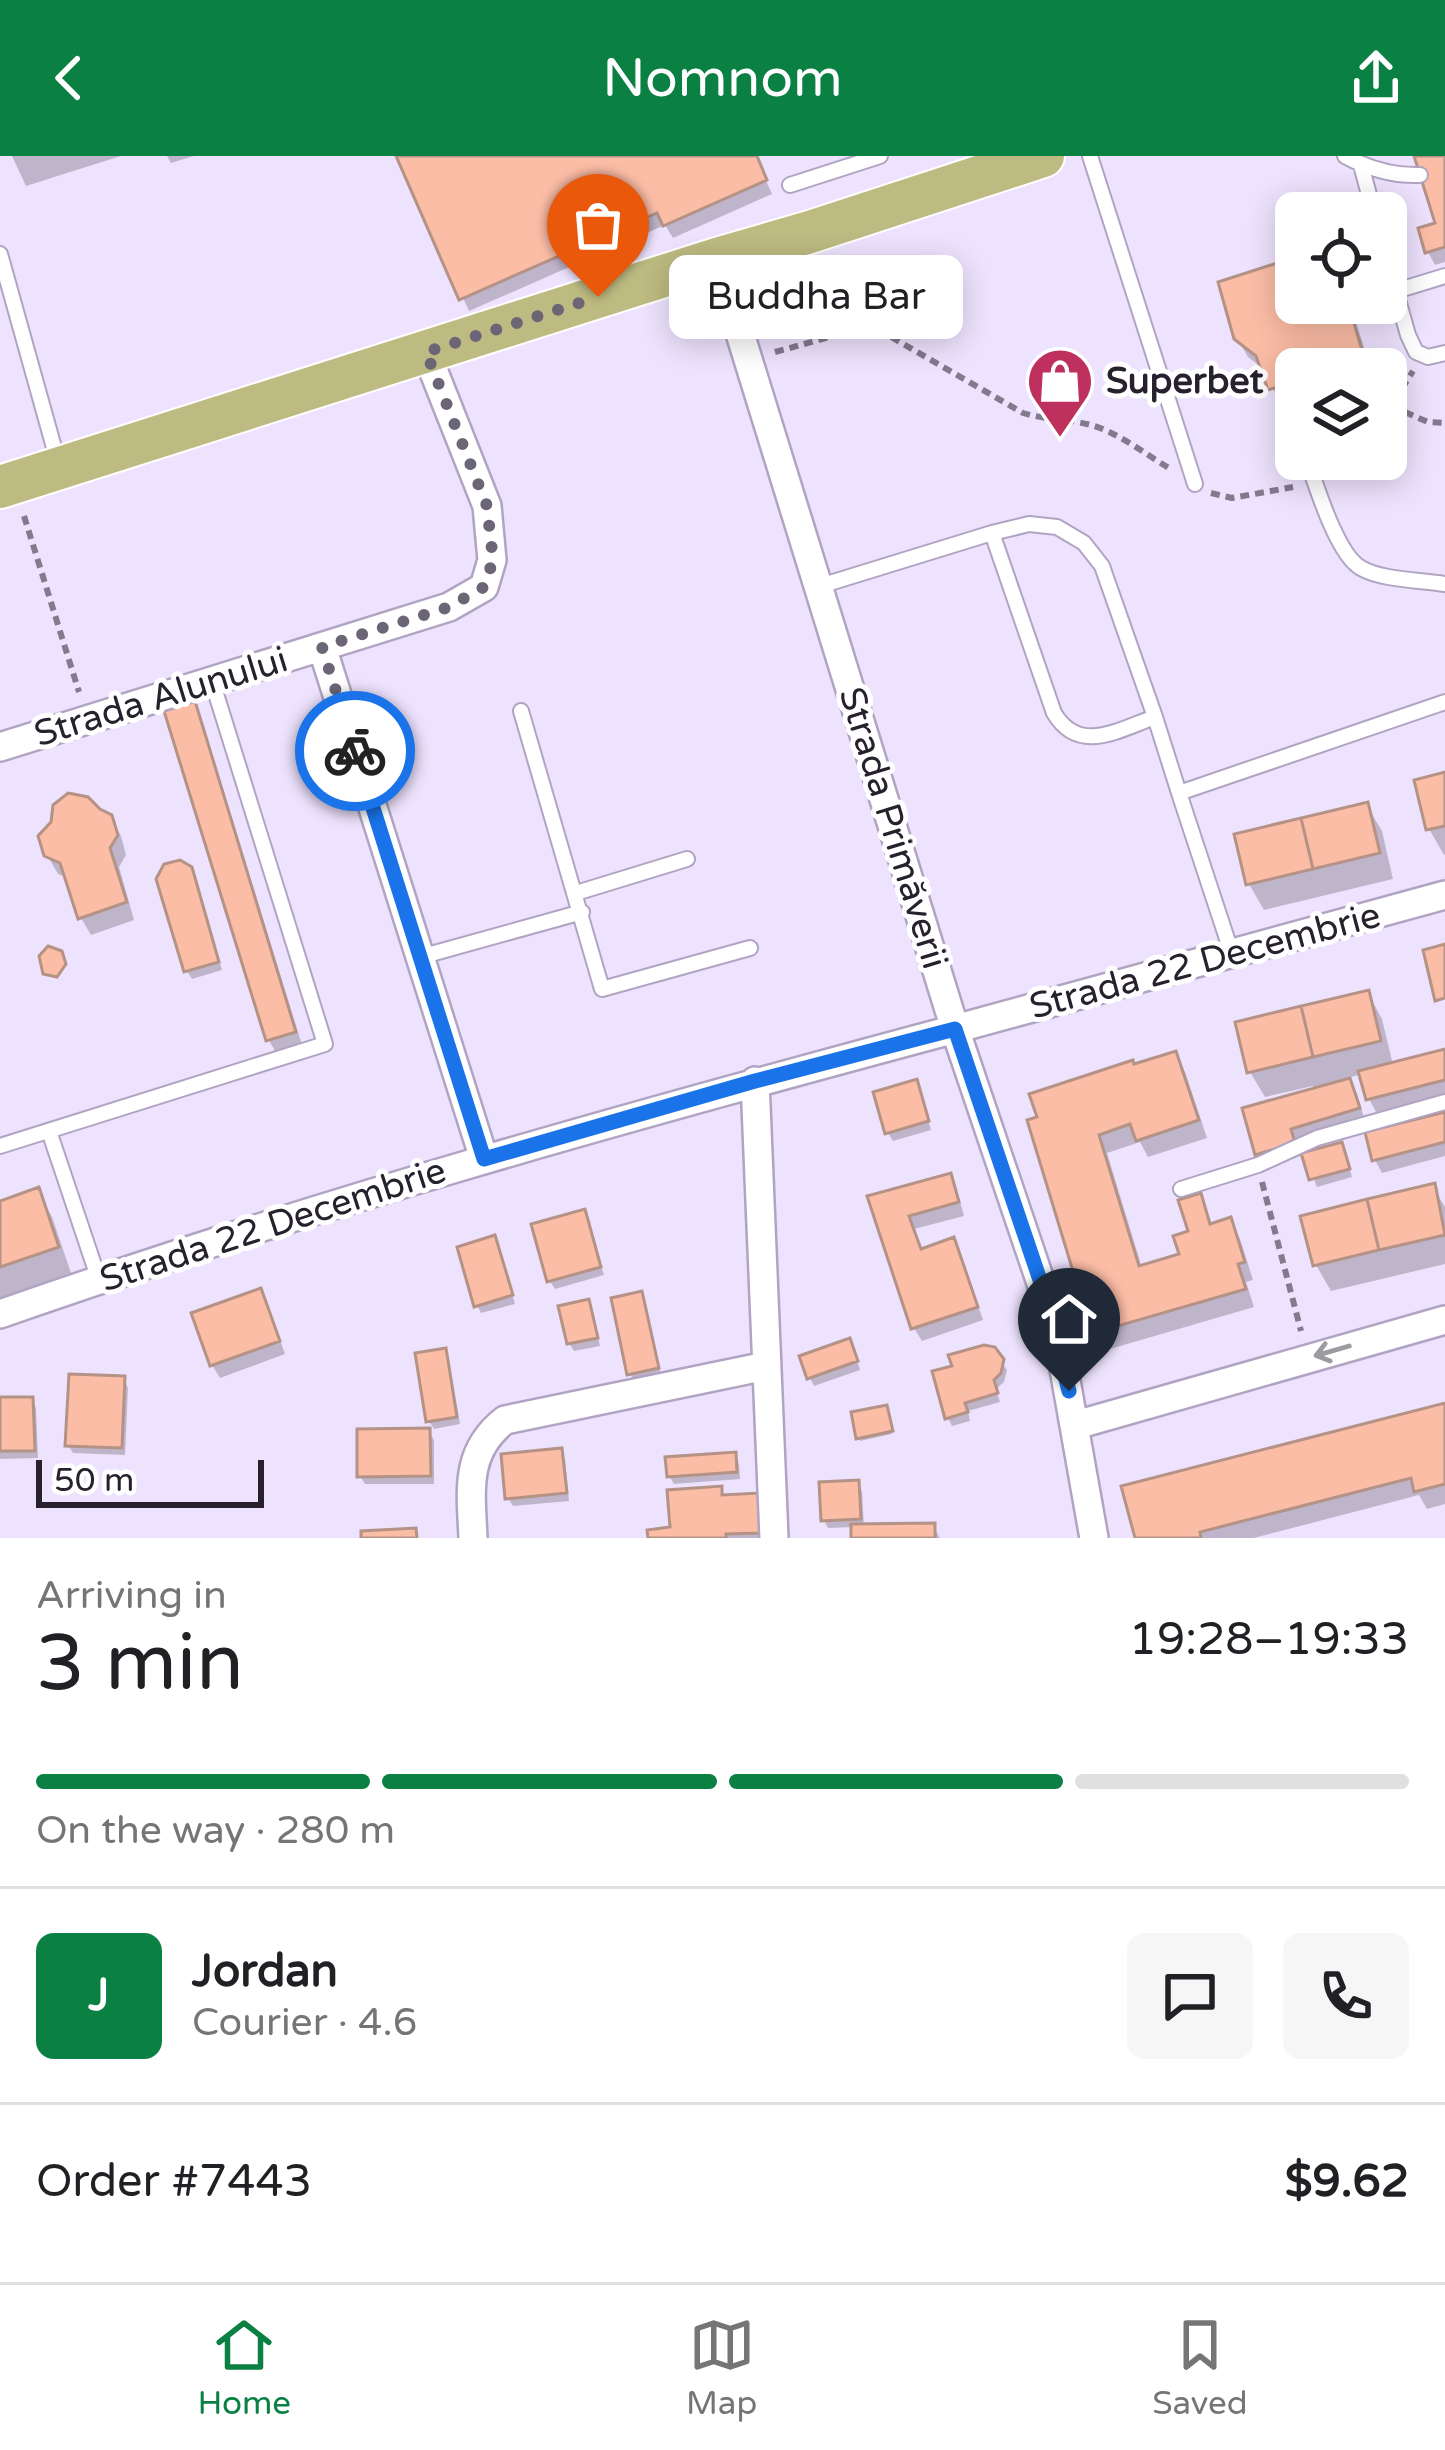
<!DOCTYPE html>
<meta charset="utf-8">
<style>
body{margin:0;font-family:"Varela Round",sans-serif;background:#f6f6f6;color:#202124;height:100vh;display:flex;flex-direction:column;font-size:45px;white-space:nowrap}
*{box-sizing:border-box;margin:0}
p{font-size:39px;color:#757577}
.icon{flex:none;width:66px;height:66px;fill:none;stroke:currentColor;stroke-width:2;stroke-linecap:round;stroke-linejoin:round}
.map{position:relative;height:1382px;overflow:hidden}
.panel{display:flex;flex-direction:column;background:#fff;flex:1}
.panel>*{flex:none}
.controls{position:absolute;left:1275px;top:36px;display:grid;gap:24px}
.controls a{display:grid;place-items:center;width:132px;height:132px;border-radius:18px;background:#fff;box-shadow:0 6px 30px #0003;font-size:60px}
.scale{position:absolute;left:36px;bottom:30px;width:228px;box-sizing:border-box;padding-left:12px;border:6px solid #26212d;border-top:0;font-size:33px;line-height:42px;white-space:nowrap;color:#26212d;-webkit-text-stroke:9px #fff;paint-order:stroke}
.pin{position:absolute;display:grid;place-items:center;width:102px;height:102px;color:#fff;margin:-123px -51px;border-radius:50% 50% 50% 0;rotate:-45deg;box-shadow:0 0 12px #0007}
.pin .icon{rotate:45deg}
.courier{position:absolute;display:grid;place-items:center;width:120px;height:120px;margin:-60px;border:9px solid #1a73e8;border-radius:50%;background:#fff;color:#222;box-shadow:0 3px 15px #0007}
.bubble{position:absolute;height:84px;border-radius:18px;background:#fff;box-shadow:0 6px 30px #0003;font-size:39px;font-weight:600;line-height:84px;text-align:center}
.headline em{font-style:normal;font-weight:600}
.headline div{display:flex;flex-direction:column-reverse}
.headline{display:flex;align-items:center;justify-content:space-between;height:204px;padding:0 36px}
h1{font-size:78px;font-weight:600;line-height:90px}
.bar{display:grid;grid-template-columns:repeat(4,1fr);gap:18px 12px;align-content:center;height:144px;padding:0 36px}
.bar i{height:15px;border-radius:9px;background:#e0e0e0}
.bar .on{background:#0b8043}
.bar p{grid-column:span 4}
.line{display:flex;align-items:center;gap:30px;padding:0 36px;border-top:3px solid #e0e0e0}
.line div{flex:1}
.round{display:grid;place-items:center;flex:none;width:126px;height:126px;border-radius:18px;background:#f6f6f6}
header{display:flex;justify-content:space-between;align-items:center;height:156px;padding:0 36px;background:#0b8043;color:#fff;font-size:54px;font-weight:600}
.tab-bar{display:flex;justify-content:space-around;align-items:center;height:168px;border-top:3px solid #e0e0e0;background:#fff;font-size:33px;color:#757577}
.tab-bar a{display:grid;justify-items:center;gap:6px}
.tab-bar .on{color:#0b8043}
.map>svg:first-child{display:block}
</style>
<header><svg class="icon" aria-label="back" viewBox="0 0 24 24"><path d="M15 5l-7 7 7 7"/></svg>Nomnom<svg class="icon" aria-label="share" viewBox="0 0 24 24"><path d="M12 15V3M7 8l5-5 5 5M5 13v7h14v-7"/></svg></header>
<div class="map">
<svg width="1445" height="1382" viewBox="0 0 1445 1382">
<rect width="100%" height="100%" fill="#eee3fe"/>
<path fill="#0003" d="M12,0H121L26,30Z
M167,0H194L171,7Z
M399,0H755L772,38L673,82L665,69L469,155Z
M1417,0H1445V106L1435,109L1428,96L1438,69Z
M1296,104V147H1350L1371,213H1296V245L1281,250L1264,213L1248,201L1237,182Z
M193,549L201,562L302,889L276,897L269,884Z
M1445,619V698L1444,699L1429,673Z
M1367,650L1382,675L1393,723L1264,754L1249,728Z
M110,662L121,680L126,699L119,711L134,764L91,779L81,762L68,722L58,718L47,699Z
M195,723L222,814L192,823L187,815Z
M1368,837L1382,863L1393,909L1445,896V939L1376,956L1369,943L1362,918L1347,922L1357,938L1365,965L1296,987L1300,1000L1265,1011L1258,998L1314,935L1313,930L1265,941L1250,916Z
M1175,898L1185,916L1207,982L1148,1001L1140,986L1107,997L1142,1112L1183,1100L1192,1077L1199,1040L1213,1070L1230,1065L1240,1083L1253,1124L1246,1126L1254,1151L1110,1193L1082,1134L1031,966L1134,911Z
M920,935L931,974L893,985L888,977Z
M1445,959V1000L1382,1017L1375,1004Z
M1345,997L1352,1021L1317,1031L1305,1000Z
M950,1021L957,1034L964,1060L914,1073L922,1096L952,1085L960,1098L983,1164L922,1185L914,1172L871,1042Z
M1433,1031L1445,1051V1108L1331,1135L1316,1109Z
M37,1035L52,1061L71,1117L0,1142V1048Z
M584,1056L604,1119L555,1133L550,1125Z
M498,1091L515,1148L481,1157L477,1149Z
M260,1135L267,1148L285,1198L220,1222L212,1209Z
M641,1138L645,1146L661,1220L635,1226L630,1218Z
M588,1146L592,1154L600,1190L574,1195L569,1187Z
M993,1193L1007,1214L1004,1226L996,1233L1000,1246L968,1255L970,1265L952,1270L948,1262L956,1212Z
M854,1194L860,1214L814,1230L810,1222Z
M444,1196L449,1204L460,1268L434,1273L429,1265Z
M124,1223L128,1232L125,1299L73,1297L68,1289Z
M0,1244H32L36,1252L38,1302L0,1303Z
M1445,1250V1348L1427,1353L1419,1339L1254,1382H1138Z
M887,1255L892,1278L860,1285L859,1282Z
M429,1275L434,1284V1328H365L360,1320Z
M560,1295L565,1303L569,1345L513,1350L508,1342Z
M734,1299L739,1308L740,1323L674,1328L669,1320Z
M858,1328L862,1336L864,1371L933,1370L940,1382H854V1371L828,1372L824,1364Z
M720,1333L726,1342L767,1382H651L673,1373Z"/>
<path fill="#fcbda6" stroke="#b59286" stroke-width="3" d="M396,0H757L767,24L663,70L657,57L459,144Z
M1414,0H1445V91L1425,97L1418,72L1435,67Z
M1296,101V147H1348L1365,204L1336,213H1296V225L1268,234L1256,200L1234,183L1218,126Z
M195,545L296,876L266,885L164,555Z
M1445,616V670L1426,674L1414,624Z
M68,637L88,641L100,653L112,659L118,679L110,692L127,746L78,763L60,707L44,700L38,680L51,666L53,649Z
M1368,646L1380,697L1313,713L1301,662Z
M1301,662L1313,713L1246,729L1234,678Z
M180,704L192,711L219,806L184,816L156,723L164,708Z
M1445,788V842L1435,845L1423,794Z
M48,790L62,795L66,808L57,821L43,818L39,800Z
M1369,834L1381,885L1313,901L1301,850Z
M1301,850L1313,901L1247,917L1235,866Z
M1445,893V924L1366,944L1358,915Z
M1176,895L1199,964L1136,985L1130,968L1099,979L1139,1110L1179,1098L1173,1080L1188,1075L1178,1044L1201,1037L1210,1068L1231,1061L1245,1106L1238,1108L1246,1133L1097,1176L1084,1133L1079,1135L1027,964L1037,961L1029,938L1133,904L1134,908Z
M1350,922L1360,952L1291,973L1295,987L1255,999L1242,952Z
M917,923L929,965L885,978L873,936Z
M1445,956V986L1372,1005L1365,976Z
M1342,986L1350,1013L1309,1024L1301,997Z
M951,1017L959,1046L909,1060L921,1093L954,1081L978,1151L911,1173L867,1040Z
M1435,1027L1445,1079L1379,1094L1367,1043Z
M39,1031L59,1091L0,1111V1045Z
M1367,1043L1379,1094L1313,1110L1300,1060Z
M585,1053L601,1111L547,1126L531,1068Z
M495,1079L513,1139L474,1151L457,1091Z
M261,1132L280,1185L210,1210L191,1157Z
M642,1135L659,1212L627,1219L611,1142Z
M589,1143L598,1182L567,1188L558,1150Z
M850,1182L858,1205L807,1223L799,1200Z
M984,1189L995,1191L1004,1203L1001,1217L994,1224L998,1237L965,1247L968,1256L945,1263L932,1215L952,1210L948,1199Z
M446,1192L457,1261L426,1266L415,1197Z
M69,1218L125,1220L122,1292L65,1290Z
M0,1241H33L35,1295H0Z
M1445,1247V1328L1414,1336L1411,1322L1200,1376L1201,1382H1135L1121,1330Z
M887,1249L893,1275L856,1283L851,1256Z
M430,1272L431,1320L357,1321V1273Z
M562,1292L567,1337L505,1343L501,1298Z
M736,1296L737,1316L667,1321L665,1301Z
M859,1324L861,1363L821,1365L819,1326Z
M722,1330V1339L760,1337L762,1377L726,1378V1382H648L647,1374L670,1371L667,1334Z
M935,1367V1382H851V1368Z
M416,1372L417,1382H361V1375Z"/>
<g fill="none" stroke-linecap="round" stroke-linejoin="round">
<g stroke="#b1a4c3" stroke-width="18">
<path id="lane" d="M1090,0L1195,328
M1345,0C1369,13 1393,20 1420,19
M1361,9L1374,57
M790,29L880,0
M0,98L58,306
M1386,101L1408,179L1416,196L1428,201L1445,197
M1396,135L1445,120
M1287,247L1296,272
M1307,303C1316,329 1337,399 1361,412C1381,424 1421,424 1445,428
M992,377L1029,368L1057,371L1084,387L1102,410L1155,561
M820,430L992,377L1054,557C1079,599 1118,574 1155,561L1179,637L1445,546
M521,555L602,833L750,792
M1179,637L1232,798
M576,737L687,703
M420,801L582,756
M49,975L99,1124
M0,990L325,888L212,525
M1181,1033L1258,1009L1317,982L1445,946"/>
</g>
<g stroke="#b1a4c3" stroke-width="32">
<path id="street" d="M717,103L955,873L1041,1127L1062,1202L1094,1382
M322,491L484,1003
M0,591L449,451L484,431L492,404L487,350L426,196
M755,925L774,1382
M0,1158C314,1048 634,959 955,873C1119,829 1281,783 1445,739
M1076,1269L1445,1164
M473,1382C471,1335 464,1296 505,1264L766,1210"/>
</g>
<g stroke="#fff" stroke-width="46">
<path id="primary" d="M0,331L717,103L810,76L1043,0"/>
</g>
<path stroke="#827a8d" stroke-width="6" stroke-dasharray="9 6" stroke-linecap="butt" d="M775,196L848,176L886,178L1023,257C1046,264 1069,263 1091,269C1119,277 1145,298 1169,312
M1391,250L1428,266L1445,267
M1386,258L1413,215
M1334,319L1344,315L1357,303
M1211,337L1232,342L1293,331
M24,360L79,536
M1262,1026L1301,1175"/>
<use href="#lane" stroke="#fff" stroke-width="14"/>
<use href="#street" stroke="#fff" stroke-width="27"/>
<use href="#primary" stroke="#bdba82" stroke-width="42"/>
</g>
<defs><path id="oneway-shaft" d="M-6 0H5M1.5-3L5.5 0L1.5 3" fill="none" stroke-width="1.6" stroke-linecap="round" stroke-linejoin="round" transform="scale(3)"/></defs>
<use stroke="#9d9ba0" href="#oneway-shaft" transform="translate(1332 1195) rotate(164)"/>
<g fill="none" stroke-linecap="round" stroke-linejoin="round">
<path stroke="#6c6576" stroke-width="12" stroke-dasharray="0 21.6" d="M355,595L322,491L449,451L484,431L493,404L487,350L426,196L598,141"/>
<path stroke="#1a73e8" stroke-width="15" d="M355,595L484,1003L755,925L955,873L1041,1127L1069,1235"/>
</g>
<defs>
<g id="shop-pin" transform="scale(3.45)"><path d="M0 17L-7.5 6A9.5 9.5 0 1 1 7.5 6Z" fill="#be305e" stroke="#fff"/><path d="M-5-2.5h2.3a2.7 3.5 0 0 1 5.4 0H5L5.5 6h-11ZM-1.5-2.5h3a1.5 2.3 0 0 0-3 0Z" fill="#fff"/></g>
</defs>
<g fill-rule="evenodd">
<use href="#shop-pin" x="1060" y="225"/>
</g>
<g text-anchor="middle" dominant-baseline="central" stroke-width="10" stroke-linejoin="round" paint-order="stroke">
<g font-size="36" font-weight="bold" fill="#26212d" stroke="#fff" text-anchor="start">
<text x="1106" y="225">Superbet</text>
</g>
<g font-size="36" fill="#26212d" stroke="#fff">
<text transform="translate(161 541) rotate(-17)">Strada Alunului</text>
<text transform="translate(893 672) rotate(73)">Strada Primăverii</text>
<text transform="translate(1205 805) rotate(-15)">Strada 22 Decembrie</text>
<text transform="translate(273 1069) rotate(-18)">Strada 22 Decembrie</text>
</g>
</g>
</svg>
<div class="controls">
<a><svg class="icon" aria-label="locate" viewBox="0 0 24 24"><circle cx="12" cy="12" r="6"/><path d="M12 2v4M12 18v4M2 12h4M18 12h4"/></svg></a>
<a><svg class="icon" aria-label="layers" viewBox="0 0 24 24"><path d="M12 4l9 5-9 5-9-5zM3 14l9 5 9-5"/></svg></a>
</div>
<div class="scale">50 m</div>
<div class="pin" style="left:598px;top:141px;background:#ea580c"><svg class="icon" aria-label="bag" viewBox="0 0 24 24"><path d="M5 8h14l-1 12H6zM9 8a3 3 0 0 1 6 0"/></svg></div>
<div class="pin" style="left:1069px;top:1235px;background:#1f2937"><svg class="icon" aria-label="home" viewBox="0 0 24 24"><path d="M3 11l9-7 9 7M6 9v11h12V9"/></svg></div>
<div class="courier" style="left:355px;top:595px"><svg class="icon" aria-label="bike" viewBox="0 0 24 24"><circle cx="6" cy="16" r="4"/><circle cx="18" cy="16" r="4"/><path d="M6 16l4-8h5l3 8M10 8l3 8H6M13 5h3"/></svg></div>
<div class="bubble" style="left:669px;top:99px;width:294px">Buddha Bar</div>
</div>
<section class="panel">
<div class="headline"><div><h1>3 min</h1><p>Arriving in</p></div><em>19:28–19:33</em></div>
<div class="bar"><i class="on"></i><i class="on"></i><i class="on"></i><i></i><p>On the way · 280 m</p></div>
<div class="line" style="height:216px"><b class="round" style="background:#0b8043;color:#fff">J</b><div><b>Jordan</b><p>Courier · 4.6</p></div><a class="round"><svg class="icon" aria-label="chat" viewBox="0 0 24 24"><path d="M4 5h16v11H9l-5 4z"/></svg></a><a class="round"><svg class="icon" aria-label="phone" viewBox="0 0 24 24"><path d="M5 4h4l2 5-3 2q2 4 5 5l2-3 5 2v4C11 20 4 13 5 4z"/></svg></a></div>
<div class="line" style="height:156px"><div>Order #7443</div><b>$9.62</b></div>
</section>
<nav class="tab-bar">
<a class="on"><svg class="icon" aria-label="home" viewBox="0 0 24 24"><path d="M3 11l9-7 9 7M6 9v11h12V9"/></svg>Home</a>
<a><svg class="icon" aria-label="map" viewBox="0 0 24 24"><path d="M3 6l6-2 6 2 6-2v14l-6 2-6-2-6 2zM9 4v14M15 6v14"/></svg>Map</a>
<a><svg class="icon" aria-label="saved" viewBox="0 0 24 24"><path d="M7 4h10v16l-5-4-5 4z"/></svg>Saved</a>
</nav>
